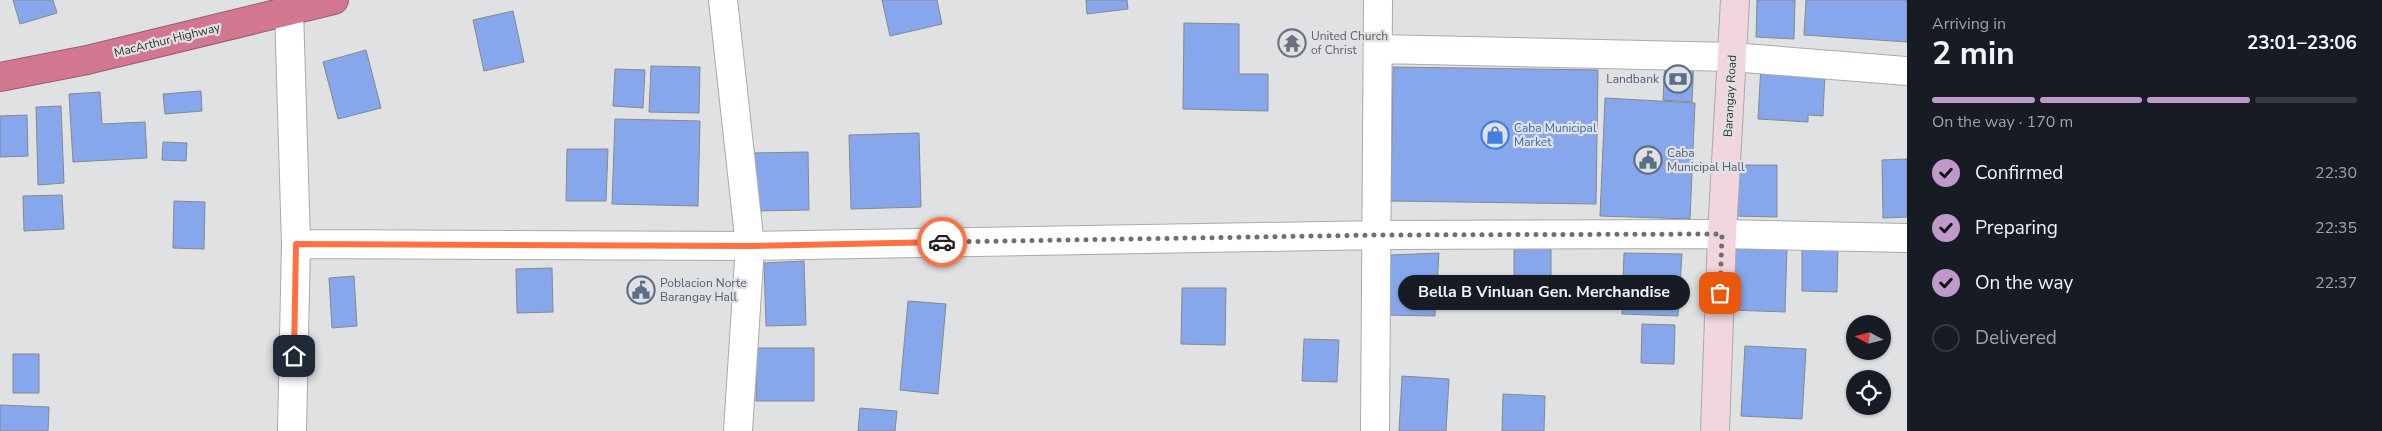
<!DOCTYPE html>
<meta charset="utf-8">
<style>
body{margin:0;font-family:"Nunito Sans",sans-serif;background:#20242c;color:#f1f3f6;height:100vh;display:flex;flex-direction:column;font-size:19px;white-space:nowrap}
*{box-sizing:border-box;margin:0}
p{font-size:16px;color:#9ea1a6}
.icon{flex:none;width:28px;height:28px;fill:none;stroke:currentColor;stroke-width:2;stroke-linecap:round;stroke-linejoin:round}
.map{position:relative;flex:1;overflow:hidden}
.drawer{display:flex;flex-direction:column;background:#171b24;width:475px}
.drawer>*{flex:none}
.needle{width:32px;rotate:277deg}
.buttons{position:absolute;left:1846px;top:315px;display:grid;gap:10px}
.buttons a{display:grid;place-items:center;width:45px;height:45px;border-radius:50%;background:#171b24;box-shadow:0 1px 4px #0004;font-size:25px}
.pin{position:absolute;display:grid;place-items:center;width:42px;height:42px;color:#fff;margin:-21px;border-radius:10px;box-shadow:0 2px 8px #0006}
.courier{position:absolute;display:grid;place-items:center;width:50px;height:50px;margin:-25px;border:4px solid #ff7043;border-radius:50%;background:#fff;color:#222;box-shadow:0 1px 6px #0007}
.bubble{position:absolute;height:35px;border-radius:18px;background:#171b24;box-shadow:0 1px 4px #0004;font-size:16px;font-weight:700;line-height:35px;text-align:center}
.overview em{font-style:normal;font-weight:700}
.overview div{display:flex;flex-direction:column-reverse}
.overview{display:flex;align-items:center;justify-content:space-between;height:85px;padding:0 25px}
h1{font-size:32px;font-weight:700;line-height:38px}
.bar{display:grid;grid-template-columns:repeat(4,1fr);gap:8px 5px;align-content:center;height:60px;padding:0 25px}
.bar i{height:6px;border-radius:4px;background:#363941}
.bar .active{background:#bf99cc}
.bar p{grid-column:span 4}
ol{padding:0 25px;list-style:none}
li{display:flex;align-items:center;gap:15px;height:55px}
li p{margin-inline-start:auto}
li .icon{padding:5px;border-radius:50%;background:#bf99cc;color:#111;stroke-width:4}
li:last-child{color:#9ea1a6}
li i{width:28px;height:28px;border:2px solid #363941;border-radius:50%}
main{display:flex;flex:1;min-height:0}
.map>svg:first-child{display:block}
</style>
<main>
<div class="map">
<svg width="1907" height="431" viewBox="0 0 1907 431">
<rect width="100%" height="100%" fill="#e0e1e2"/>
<path fill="#87a7ed" stroke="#878889" d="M13,0H53L57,13L20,24Z
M882,0H937L942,24L890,36Z
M1086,0H1127L1128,9L1087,14Z
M1757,0H1795L1794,39L1756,37Z
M1806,0H1907V42L1804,35Z
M513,11L524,62L484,71L473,20Z
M1184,23L1239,24V74H1268V111L1183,109Z
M366,50L381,108L338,119L323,62Z
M1665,58L1694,59L1692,102L1663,100Z
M1761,65L1825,72L1823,116L1808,115V122L1758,119Z
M651,66L700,67L699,113L649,112Z
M1393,67L1598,70L1596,204L1391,201Z
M615,69L645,70L643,108L613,106Z
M201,91L202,111L165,114L163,94Z
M100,92L102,124L145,122L147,158L73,162L69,94Z
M1605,98L1695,103L1690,219L1600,216Z
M61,106L64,183L38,185L36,107Z
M27,115L28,156L0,157V116Z
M615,119L700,121L698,206L612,204Z
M919,133L921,207L851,209L849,135Z
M163,142L187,143L186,161L162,160Z
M567,149H608L606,201H566Z
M808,152L809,210L755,211L754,153Z
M1907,159V217L1883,218L1882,160Z
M1733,165H1777V217L1733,216Z
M62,195L64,229L24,231L23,196Z
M174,201L205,202L204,249L173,248Z
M1551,245V297L1514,298V246Z
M1733,245L1787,247L1785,312L1731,310Z
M1802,247H1838L1837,292L1802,291Z
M1439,253L1435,316L1389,315L1391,255Z
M1624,253L1682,254L1678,316L1622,314Z
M804,261L806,325L766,326L764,263Z
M552,268L553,312L517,313L516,269Z
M354,276L357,326L332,328L329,278Z
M1182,288H1226L1225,345L1181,344Z
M908,301L946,304L938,394L900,390Z
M1642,324L1675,325L1674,364L1641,363Z
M1304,339L1339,340L1337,382L1302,381Z
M1745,346L1806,349L1802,419L1741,416Z
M756,348H814V401H756Z
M13,354H39V393H13Z
M1402,376L1449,379L1446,431H1399Z
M1503,394L1545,396L1544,431H1502Z
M0,405L49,407L48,431H0Z
M860,408L897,411L895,431H858Z"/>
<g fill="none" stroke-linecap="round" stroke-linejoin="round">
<g stroke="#a9aaab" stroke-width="30">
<path id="street" d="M723,0L750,246L738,431
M289,10L296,244L292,431
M1378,49L1732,57L1907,71
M296,244L750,246L1378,235L1722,234L1907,238
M1375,431L1378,0"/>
</g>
<g stroke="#a9aaab" stroke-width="30">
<path id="secondary" d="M1715,431L1722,234L1735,0"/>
</g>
<g stroke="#995e6e" stroke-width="30">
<path id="highway" d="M0,77L87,60L334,0"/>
</g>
<use href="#street" stroke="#fff" stroke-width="28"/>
<use href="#secondary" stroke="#f1d6dd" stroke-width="28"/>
<use href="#highway" stroke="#d1778f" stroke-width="28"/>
</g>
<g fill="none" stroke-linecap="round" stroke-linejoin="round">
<path stroke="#6e6f70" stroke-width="5" stroke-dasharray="0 9" d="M942,242L1378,235L1722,234L1720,293"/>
<path stroke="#ff7043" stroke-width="6" d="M294,356L296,244L750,246L942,242"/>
</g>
<defs>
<g id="temple-ring" transform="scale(1.4375)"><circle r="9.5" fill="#e0e1e2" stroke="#6b7280" stroke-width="1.5"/><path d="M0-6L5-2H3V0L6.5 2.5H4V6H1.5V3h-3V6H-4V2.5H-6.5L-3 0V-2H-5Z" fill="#6b7280"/></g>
<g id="bank-ring" transform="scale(1.4375)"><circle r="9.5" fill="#e0e1e2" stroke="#5c6f8a" stroke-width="1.5"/><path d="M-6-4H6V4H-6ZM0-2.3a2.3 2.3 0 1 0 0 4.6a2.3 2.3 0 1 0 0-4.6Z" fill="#5c6f8a"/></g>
<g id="shop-ring" transform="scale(1.4375)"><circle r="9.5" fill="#e0e1e2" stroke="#3f7fe0" stroke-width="1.5"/><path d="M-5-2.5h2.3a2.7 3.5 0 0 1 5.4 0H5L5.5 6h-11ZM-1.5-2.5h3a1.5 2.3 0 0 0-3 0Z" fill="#3f7fe0"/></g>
<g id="civic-ring" transform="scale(1.4375)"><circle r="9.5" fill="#e0e1e2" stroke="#5c6f8a" stroke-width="1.5"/><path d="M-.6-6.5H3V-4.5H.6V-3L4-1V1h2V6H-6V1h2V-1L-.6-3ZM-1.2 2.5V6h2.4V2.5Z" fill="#5c6f8a"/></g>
</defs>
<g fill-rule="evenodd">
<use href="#temple-ring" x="1292" y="43"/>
<use href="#bank-ring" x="1678" y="79"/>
<use href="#shop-ring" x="1495" y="135"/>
<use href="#civic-ring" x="1648" y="160"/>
<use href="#civic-ring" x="641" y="290"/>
</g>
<g text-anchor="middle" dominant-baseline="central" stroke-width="4.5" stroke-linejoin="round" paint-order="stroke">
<g font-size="12" fill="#5b616d" stroke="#e0e1e2" text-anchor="start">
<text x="1311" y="36">United Church<tspan x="1311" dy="14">of Christ</tspan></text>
</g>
<g font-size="12" fill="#313132" stroke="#e0e1e2">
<text transform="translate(167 40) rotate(-14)">MacArthur Highway</text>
<text transform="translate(1730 96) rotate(-87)">Barangay Road</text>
</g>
<g font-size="12" fill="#4e5e75" stroke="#e0e1e2" text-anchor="start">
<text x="1659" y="79" text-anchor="end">Landbank</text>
<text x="1667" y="153">Caba<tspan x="1667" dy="14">Municipal Hall</tspan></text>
<text x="660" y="283">Poblacion Norte<tspan x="660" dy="14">Barangay Hall</tspan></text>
</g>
<g font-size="12" fill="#366cbe" stroke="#e0e1e2" text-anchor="start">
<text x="1514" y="128">Caba Municipal<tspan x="1514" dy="14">Market</tspan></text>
</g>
</g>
</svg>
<div class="buttons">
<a><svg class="needle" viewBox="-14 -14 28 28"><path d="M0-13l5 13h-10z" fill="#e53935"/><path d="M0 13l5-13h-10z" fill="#9ea1a6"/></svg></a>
<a><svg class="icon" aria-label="locate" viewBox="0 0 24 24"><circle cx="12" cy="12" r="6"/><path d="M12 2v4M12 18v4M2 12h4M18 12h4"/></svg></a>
</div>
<div class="pin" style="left:1720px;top:293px;background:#ea580c"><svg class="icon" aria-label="bag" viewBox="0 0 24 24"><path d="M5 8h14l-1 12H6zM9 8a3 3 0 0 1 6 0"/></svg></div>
<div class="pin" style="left:294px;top:356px;background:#1f2937"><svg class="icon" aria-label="home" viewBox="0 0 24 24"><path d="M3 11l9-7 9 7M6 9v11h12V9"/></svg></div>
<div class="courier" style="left:942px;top:242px"><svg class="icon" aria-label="car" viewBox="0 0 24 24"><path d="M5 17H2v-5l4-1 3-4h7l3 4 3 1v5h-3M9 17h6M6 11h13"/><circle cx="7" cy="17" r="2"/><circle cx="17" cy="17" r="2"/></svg></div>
<div class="bubble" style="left:1398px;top:275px;width:292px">Bella B Vinluan Gen. Merchandise</div>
</div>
<section class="drawer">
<div class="overview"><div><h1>2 min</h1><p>Arriving in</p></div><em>23:01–23:06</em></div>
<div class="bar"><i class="active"></i><i class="active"></i><i class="active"></i><i></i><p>On the way · 170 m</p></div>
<ol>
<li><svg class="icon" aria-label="check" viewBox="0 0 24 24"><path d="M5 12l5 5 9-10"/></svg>Confirmed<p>22:30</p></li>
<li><svg class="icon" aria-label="check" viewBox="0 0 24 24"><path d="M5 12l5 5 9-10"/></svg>Preparing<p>22:35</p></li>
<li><svg class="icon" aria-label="check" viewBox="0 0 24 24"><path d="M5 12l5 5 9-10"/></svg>On the way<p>22:37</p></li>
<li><i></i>Delivered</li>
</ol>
</section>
</main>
